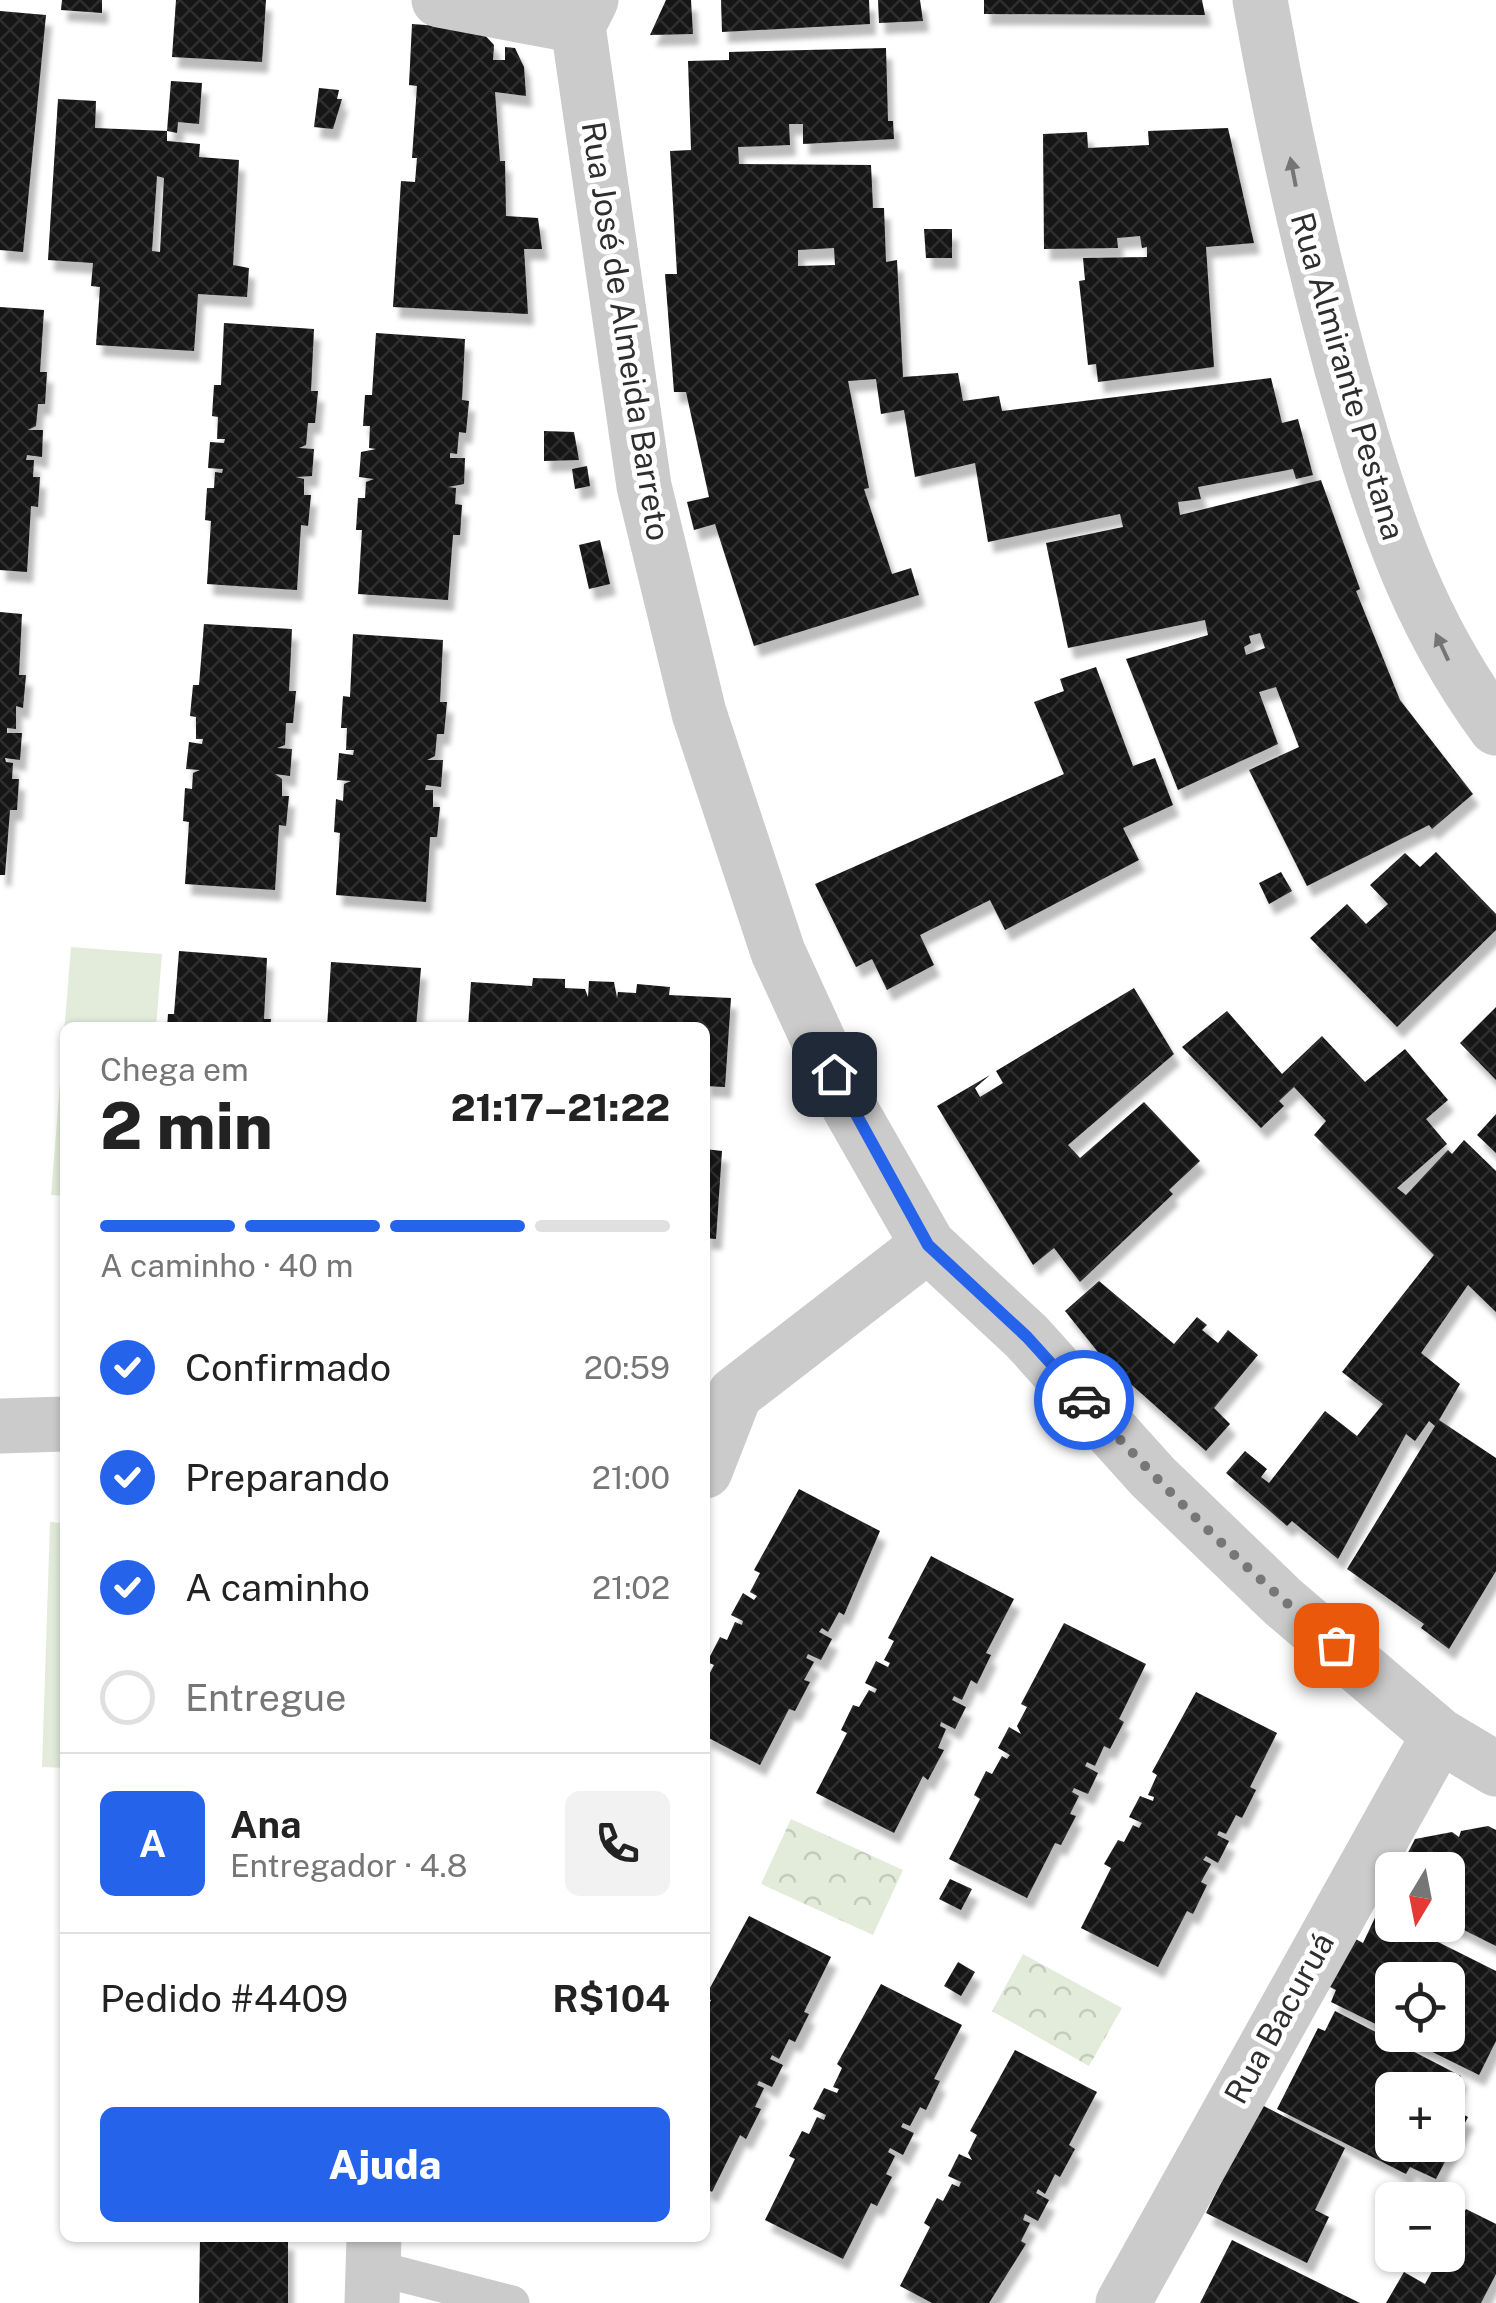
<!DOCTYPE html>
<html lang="pt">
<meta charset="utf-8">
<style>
body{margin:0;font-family:"Public Sans",sans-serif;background:#f2f2f2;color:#222;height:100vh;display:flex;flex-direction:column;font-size:38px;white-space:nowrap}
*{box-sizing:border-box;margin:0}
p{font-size:32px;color:#767676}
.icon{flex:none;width:55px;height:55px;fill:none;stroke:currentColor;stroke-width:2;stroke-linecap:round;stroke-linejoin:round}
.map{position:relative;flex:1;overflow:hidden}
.sheet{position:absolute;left:60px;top:1022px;width:650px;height:1220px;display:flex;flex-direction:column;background:#fff;border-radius:15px;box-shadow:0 2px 8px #0004}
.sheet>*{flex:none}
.needle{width:65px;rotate:190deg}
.controls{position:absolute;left:1375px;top:1852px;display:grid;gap:20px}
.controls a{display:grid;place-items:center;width:90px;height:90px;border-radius:15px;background:#fff;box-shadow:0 2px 8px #0004;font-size:50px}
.pin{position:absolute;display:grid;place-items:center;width:85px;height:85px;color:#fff;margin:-42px;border-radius:20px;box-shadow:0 5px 15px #0006}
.courier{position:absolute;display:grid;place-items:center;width:100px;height:100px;margin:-50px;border:8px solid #2563eb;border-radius:50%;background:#fff;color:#222;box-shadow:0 2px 12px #0007}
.overview em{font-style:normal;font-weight:800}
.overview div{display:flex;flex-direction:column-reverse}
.overview{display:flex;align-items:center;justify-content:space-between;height:170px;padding:0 40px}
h1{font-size:65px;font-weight:800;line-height:75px}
.bar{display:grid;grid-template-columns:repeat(4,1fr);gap:15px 10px;align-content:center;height:120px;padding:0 40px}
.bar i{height:12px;border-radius:8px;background:#e0e0e0}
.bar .active{background:#2563eb}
.bar p{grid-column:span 4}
.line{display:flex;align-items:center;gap:25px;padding:0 40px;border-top:2px solid #e0e0e0}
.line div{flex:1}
.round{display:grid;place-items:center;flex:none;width:105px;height:105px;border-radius:15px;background:#f2f2f2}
ol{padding:0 40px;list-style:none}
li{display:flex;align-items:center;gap:30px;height:110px}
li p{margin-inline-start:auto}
li .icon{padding:10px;border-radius:50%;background:#2563eb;color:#fff;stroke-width:4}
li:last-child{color:#767676}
li i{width:55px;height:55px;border:5px solid #e0e0e0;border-radius:50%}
.cta{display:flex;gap:20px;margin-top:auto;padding:20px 40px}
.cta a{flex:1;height:115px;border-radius:15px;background:#2563eb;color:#fff;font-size:40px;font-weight:800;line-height:115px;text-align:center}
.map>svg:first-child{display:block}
</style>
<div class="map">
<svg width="1496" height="2303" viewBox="0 0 1496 2303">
<defs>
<pattern id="park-crowns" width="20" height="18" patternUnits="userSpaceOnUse" patternTransform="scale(2.5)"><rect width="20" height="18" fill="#e3ecdb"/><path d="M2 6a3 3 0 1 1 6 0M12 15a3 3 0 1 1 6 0" fill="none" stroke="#c3cbbc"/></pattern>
<pattern id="building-cross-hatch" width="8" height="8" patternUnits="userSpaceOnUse" patternTransform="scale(2.5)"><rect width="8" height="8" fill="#151515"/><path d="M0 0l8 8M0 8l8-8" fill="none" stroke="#2f2f2f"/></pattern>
<filter id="shadow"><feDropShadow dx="6" dy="11" stdDeviation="2.5" flood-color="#0004"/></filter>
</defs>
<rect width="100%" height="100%" fill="#fff"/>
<path fill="url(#park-crowns)" d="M791,1819L903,1870L873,1935L761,1884Z
M1023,1954L1122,2008L1089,2066L992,2011Z"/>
<path fill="#e3ecdb" d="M71,947L162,954L156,1027L65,1028V1196L51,1195Z
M50,1522L65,1523V1768L42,1767Z"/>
<path fill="url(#building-cross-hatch)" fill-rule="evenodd" filter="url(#shadow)" d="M62,0H102V13L61,10Z
M176,0H266L262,62L172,57Z
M666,0H691L693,34L650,35Z
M721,0H869L870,24L722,32Z
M878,0H920L923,21L879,23Z
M984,0H1202L1205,15L984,14Z
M0,11L46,15L23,252L0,250Z
M412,24L479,29L494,45L493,60H505V47L515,48L524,67L526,96L495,92L500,161H505L506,216L538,218L542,249H524L528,314L393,307L401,181L415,182L417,158H412L417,86L409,85Z
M886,48L888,121H893L894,139L803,144V124H789L790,145L738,147L739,164L871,165L873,208H884L886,262L897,260L903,377L958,373L963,401L999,396L1002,411L1271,378L1282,423L1298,419L1313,475L1296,479L1293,469L1198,487L1201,499L1178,502L1180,515L1321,480L1360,589L1356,591L1400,700L1473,794L1432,829L1429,825L1307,886L1249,770L1299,747L1276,687L1259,692L1278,744L1178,790L1126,659L1208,635L1205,620L1068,648L1046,543L1123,527L1120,514L988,542L975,463L915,477L904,410L881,414L876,379L848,381L869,488L864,489L892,574L911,568L919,595L754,646L715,524L694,530L687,502L709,497L686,392H674L665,274H677L670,151L691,150L688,61L729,60V52ZM834,248L835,265L798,266V250ZM1260,633L1265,648L1246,655L1244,647L1251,643L1249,636Z
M171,81L202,83L199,124L178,122L177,133L167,131Z
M319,88L339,90L337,99H342L333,129L314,127Z
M58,99L96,101L95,128L167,131V141L200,144L199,157L239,160L233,265L249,268L247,297L198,294L194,351L96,345L100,287L91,286L93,263L48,260ZM157,176L164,178L160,252L152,251Z
M1228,128L1254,243L1206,247L1214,367L1098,382L1096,364L1088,365L1079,281L1085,280L1083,258L1147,257V247L1142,248L1140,236L1117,238L1118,248L1044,249L1043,134L1087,132L1088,148L1149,145L1148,131Z
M924,229H952V258H926Z
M0,307L44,310L40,372H47L45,404H38L36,426L28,430H43L42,457L27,455L26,460H34L33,477H40L38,507L31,506L27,572L0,570Z
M224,323L314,329L311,391H318L315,423H308L306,445L299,448L314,449L312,476L296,477L304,479V495H311L308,526L301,525L297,590L207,584L211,521L205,520L207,488H214L215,472L222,473L223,469L208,468L210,442L224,443L225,439H217L218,417L212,416L214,385H221Z
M376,333L465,339L462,400L469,401L466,433L459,432L457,454L450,453V458H465L464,484L448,487L456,488L455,504L462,505L460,535H453L448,600L358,594L362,530H356L358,498H365L366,482L374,479L359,477L361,452L376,449L369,448L370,426H363L365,395H372Z
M544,431L574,432L579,460L544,461Z
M587,466L590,486L575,489L572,469Z
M600,540L610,584L589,589L579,545Z
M0,612L22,614L19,675H26L23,708L16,706V729L7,728V733H22L20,760L5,758L6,762L13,763L12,779H19L17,810H10L5,875H0Z
M204,624L292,629L289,691H296L293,723H286L285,745L277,748L292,749L290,776L275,774L282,779V796H289L286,826L279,825L275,890L185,884L189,822L183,821L185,788L192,789L193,773L200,770L186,769L189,742L202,744L203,739H196V717L190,716L193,685H199Z
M353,634L443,640L440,702H447L444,734H437L435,756L427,760H443L441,787L426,785L425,790H433V807H440L437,837H430L426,902L336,895L340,833L334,832L336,799L343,801L344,784L351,781L337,780L339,753L353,755L354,750H346L347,728H341L343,696L350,697Z
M1096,667L1133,766L1155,758L1173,805L1123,828L1139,860L1005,930L990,900L920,935L934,965L887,990L872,959L856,967L815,884L1064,774L1034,702L1064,691L1060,679Z
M1436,852L1496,914V930L1397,1027L1310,938L1347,904L1366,924L1388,904L1370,885L1405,853L1420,867Z
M1281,872L1292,891L1269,904L1259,883Z
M179,951L267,958L264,1019H271L270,1028H167L168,1014H174Z
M331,962L421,968L416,1028H327Z
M533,978L565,979V988L585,989L588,997L589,981L614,982L617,998L618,992L636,993L637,984L670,987L669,995L731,998L725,1087L705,1086V1028H468L471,982L532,986Z
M1134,988L1174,1054L1068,1145L1080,1158L1144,1102L1200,1161L1169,1190L1173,1194L1080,1282L1054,1248L1033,1265L937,1106L990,1075L975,1088L980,1097L1003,1083L996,1071Z
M1496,1007V1080L1460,1043Z
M1227,1011L1282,1074L1322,1036L1365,1082L1405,1049L1448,1100L1426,1119L1447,1144L1397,1188L1406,1195L1448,1150L1452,1154L1464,1140L1496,1171V1312L1468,1285L1421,1353L1460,1384L1439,1420L1496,1458V1571L1449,1649L1421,1628L1424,1624L1347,1569L1435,1426L1429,1421L1415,1441L1406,1434L1338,1559L1292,1521L1287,1526L1226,1473L1245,1451L1267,1469L1261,1477L1269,1483L1325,1411L1357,1436L1383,1404L1342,1372L1434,1255L1314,1135L1326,1121L1294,1087L1279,1101L1284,1106L1261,1128L1182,1047Z
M1496,1114V1153L1477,1135Z
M705,1149L722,1151L716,1239L705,1238Z
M1099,1281L1174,1344L1197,1317L1207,1325L1202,1330L1218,1343L1228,1330L1258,1355L1214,1408L1230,1424L1206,1451L1106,1362L1065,1311Z
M799,1489L880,1531L844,1615L839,1612L828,1632L822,1628L819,1632L832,1639L821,1660L808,1654L806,1658L814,1662L804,1680L810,1682L795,1711L789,1709L760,1765L705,1736V1682L714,1665L707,1662L720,1637L727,1640L735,1622L742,1625L743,1621L731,1615L743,1593L754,1600L757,1596L750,1592L760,1573L754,1570Z
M931,1556L1014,1599L986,1653L991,1655L977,1684L971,1680L962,1700L954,1696L952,1700L966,1707L955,1729L941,1722L940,1726L946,1729L938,1748L944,1750L928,1780L923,1776L894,1833L816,1793L847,1733L841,1730L853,1705L859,1707L869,1690L875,1693L877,1689L865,1683L876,1661L888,1667L890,1663L884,1660L894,1641L888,1638Z
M1064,1623L1146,1664L1119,1719L1124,1722L1110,1749L1104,1746L1095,1766L1087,1762L1085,1766L1098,1773L1088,1794L1074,1788L1072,1792L1079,1796L1070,1814L1076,1816L1061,1845L1055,1843L1027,1898L949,1859L980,1799L974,1795L986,1771L992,1774L1002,1756L1007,1759L1010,1755L998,1748L1009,1727L1021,1734L1017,1726L1027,1707L1021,1704Z
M1196,1692L1277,1733L1250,1787L1256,1790L1242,1818L1236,1815L1226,1834L1219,1831L1217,1835L1229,1841L1218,1863L1206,1856L1203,1860L1211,1864L1201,1882L1207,1885L1193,1914L1187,1911L1158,1967L1081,1928L1111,1868L1104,1864L1118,1840L1124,1842L1133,1825L1139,1828L1142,1823L1129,1817L1140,1796L1153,1801L1154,1797L1148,1795L1157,1775L1152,1772Z
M1488,1826L1496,1830V1946L1448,1922V1870H1399L1415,1839L1452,1832L1459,1837L1461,1831Z
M950,1879L972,1889L961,1910L939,1899Z
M1382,1903L1392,1908V1925H1429L1435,1928L1430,1938L1496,1971V2041L1479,2075L1398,2035H1448V1980H1392V2032L1331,2002L1336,1990L1326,1985L1350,1936L1363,1943Z
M749,1916L831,1957L804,2012L809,2014L795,2042L789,2039L779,2059L772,2055L770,2059L783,2065L772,2087L759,2081L757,2085L764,2088L755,2107L761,2109L746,2139L740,2135L712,2192L705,2188V2011L711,2000L705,1997Z
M958,1962L975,1972L961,1996L944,1986Z
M881,1984L962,2025L934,2079L940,2081L926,2110L920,2107L910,2126L903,2123L901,2127L914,2133L903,2155L890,2148L888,2152L895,2156L886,2174L892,2177L877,2206L871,2203L843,2259L765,2220L795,2159L789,2156L802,2131L809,2134L817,2117L824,2120L826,2115L813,2109L824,2088L837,2093L839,2089L833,2087L842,2068L837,2064Z
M1335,2011L1461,2076L1448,2105V2090H1392V2145H1448V2106L1468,2117L1436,2179L1410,2167L1406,2174L1277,2109L1318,2028L1325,2031Z
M1015,2050L1097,2092L1069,2145L1075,2149L1060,2177L1055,2174L1045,2194L1038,2189L1036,2193L1049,2200L1038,2221L1025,2214L1023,2220L1030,2223L1021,2241L1026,2244L989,2303H932L900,2286L930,2227L924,2223L937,2198L943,2201L952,2184L959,2187L961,2182L948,2176L959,2154L972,2160L968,2153L977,2135L970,2131Z
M1260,2104L1345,2148L1315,2210L1329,2217L1307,2263L1206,2213Z
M1466,2209L1496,2224V2274L1481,2303H1386L1404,2272L1425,2284L1441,2255H1448V2242Z
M200,2239H288V2303H199Z
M1232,2240L1360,2303H1200Z"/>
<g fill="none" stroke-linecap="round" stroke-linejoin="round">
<path stroke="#cbcbcb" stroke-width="35" d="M372,2267L512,2303"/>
<path stroke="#cbcbcb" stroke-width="55" d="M439,0L578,26
M591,0L578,26L644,486L699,713L778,952L848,1105L928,1245L1027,1337L1153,1477L1283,1602L1439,1735L1496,1769
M1260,0C1282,125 1309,247 1342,369C1380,504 1412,614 1496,728
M0,1426L65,1424
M705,1471L735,1394L928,1245
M372,2303L374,2238
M1123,2303L1439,1735"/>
</g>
<defs><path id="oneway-solid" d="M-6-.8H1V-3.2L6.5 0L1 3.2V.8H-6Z" transform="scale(2.5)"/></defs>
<g fill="#757575">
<use href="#oneway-solid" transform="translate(1293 172) rotate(-101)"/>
<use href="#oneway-solid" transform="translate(1442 647) rotate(-115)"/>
</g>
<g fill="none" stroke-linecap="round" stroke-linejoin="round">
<path stroke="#777" stroke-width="10" stroke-dasharray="0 18" d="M1084,1400C1163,1488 1245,1570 1336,1645"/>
<path stroke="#2563eb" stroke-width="12" d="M834,1074L928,1245L1027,1337L1084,1400"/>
</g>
<g text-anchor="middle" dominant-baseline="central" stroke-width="10" stroke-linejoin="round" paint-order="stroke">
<g font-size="32" fill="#2e2e2e" stroke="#fff">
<text transform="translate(626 331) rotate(81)">Rua José de Almeida Barreto</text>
<text transform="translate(1348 376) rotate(74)">Rua Almirante Pestana</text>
<text transform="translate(1279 2018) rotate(-61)">Rua Bacuruá</text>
</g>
</g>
</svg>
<div class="controls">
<a><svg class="needle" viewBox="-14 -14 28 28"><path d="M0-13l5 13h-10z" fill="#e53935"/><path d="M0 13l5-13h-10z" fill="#767676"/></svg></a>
<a><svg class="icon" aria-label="locate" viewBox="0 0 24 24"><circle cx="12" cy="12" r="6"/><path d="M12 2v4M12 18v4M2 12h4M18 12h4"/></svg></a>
<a>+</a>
<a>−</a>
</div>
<div class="pin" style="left:1336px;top:1645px;background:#ea580c"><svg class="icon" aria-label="bag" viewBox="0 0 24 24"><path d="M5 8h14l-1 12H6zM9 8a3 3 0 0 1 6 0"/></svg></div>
<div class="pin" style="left:834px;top:1074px;background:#1f2937"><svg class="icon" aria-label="home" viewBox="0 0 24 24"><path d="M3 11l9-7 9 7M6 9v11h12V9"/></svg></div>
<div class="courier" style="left:1084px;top:1400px"><svg class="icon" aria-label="car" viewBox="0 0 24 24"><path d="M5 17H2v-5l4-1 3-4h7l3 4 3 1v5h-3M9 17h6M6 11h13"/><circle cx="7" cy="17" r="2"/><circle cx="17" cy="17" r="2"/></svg></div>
<section class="sheet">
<div class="overview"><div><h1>2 min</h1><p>Chega em</p></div><em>21:17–21:22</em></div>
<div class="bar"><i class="active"></i><i class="active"></i><i class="active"></i><i></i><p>A caminho · 40 m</p></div>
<ol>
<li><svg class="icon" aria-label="check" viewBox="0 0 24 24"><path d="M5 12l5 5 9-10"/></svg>Confirmado<p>20:59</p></li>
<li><svg class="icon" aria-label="check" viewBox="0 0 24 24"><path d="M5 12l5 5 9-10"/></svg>Preparando<p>21:00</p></li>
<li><svg class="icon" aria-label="check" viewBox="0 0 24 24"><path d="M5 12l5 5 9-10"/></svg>A caminho<p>21:02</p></li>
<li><i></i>Entregue</li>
</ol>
<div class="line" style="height:180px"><b class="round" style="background:#2563eb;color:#fff">A</b><div><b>Ana</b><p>Entregador · 4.8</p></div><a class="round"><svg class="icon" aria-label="phone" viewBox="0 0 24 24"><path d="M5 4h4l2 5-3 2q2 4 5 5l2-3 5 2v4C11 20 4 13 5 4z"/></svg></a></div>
<div class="line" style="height:130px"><div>Pedido #4409</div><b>R$104</b></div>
<div class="cta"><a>Ajuda</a></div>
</section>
</div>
